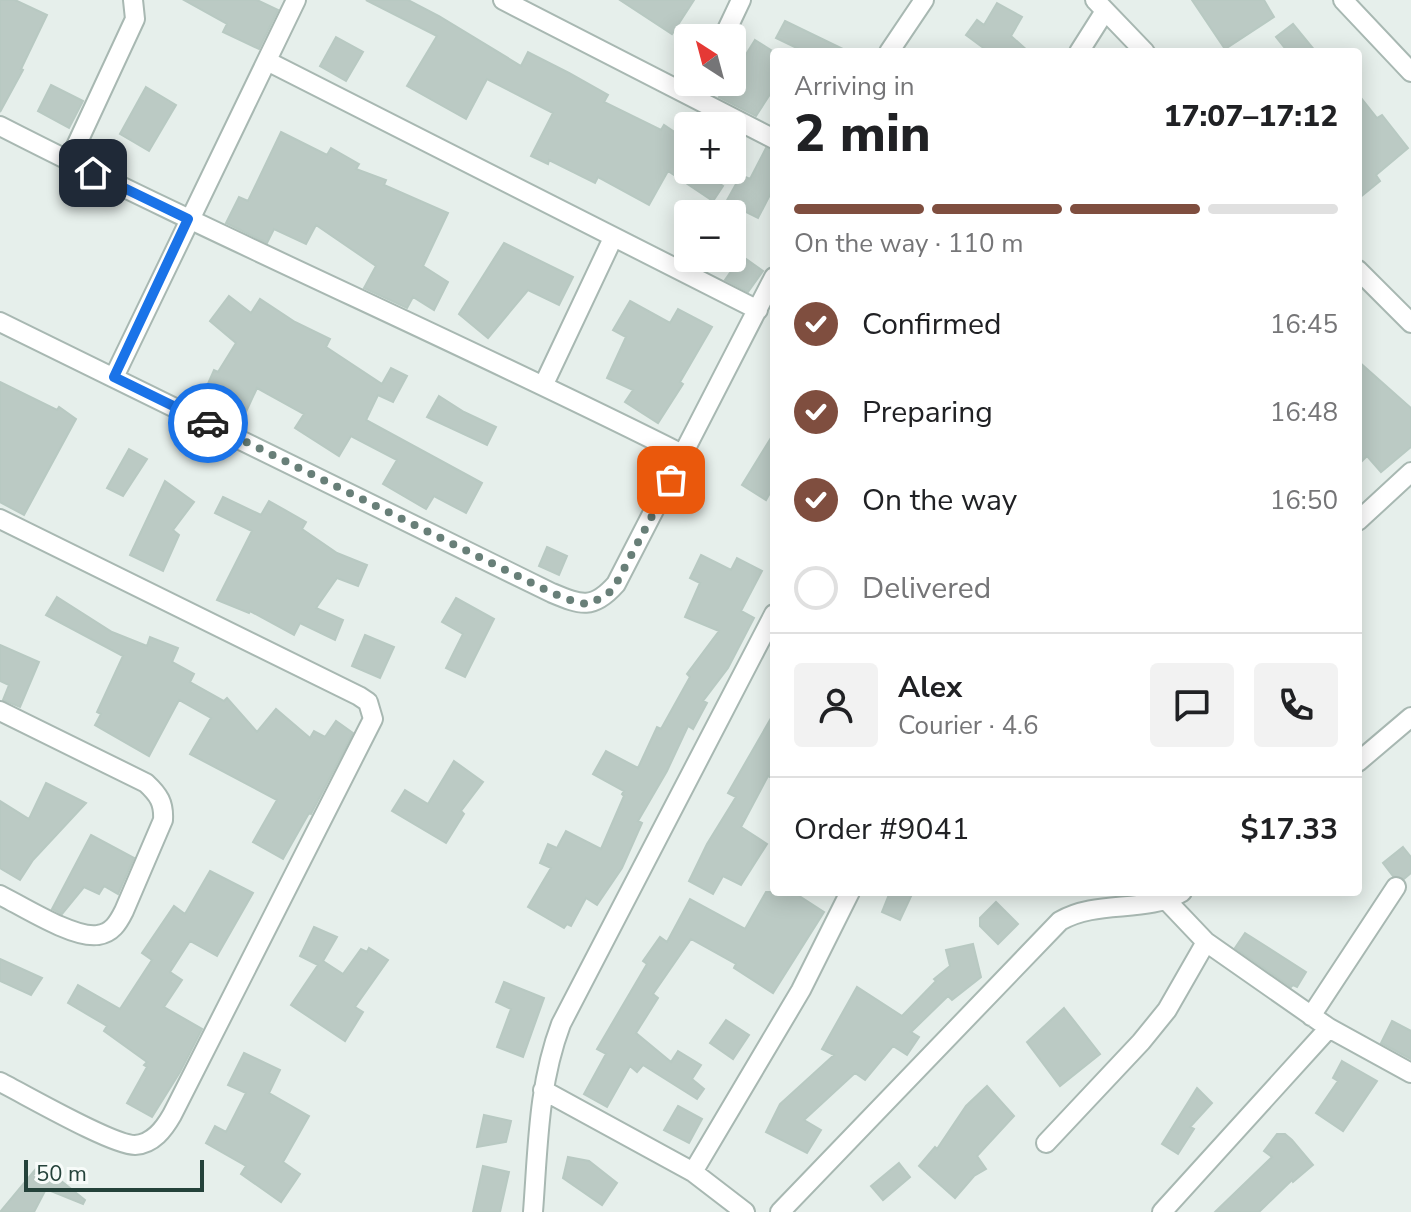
<!DOCTYPE html>
<meta charset="utf-8">
<style>
body{margin:0;font-family:"Nunito Sans",sans-serif;background:#f2f2f2;color:#202124;height:100vh;display:flex;flex-direction:column;font-size:30px;white-space:nowrap}
*{box-sizing:border-box;margin:0}
p{font-size:26px;color:#757577}
.icon{flex:none;width:44px;height:44px;fill:none;stroke:currentColor;stroke-width:2;stroke-linecap:round;stroke-linejoin:round}
.map{position:relative;flex:1;overflow:hidden}
.details{position:absolute;left:770px;top:48px;width:592px;height:848px;display:flex;flex-direction:column;background:#fff;border-radius:8px;box-shadow:0 4px 20px #0003}
.details>*{flex:none}
.needle{width:52px;rotate:324deg}
.controls{position:absolute;left:674px;top:24px;display:grid;gap:16px}
.controls a{display:grid;place-items:center;width:72px;height:72px;border-radius:8px;background:#fff;box-shadow:0 4px 20px #0003;font-size:40px}
.scale{position:absolute;left:24px;bottom:20px;width:180px;box-sizing:border-box;padding-left:8px;border:4px solid #24423a;border-top:0;font-size:22px;line-height:28px;white-space:nowrap;color:#24423a;-webkit-text-stroke:6px #f7fbf9;paint-order:stroke}
.pin{position:absolute;display:grid;place-items:center;width:68px;height:68px;color:#fff;margin:-34px;border-radius:16px;box-shadow:0 4px 12px #0006}
.courier{position:absolute;display:grid;place-items:center;width:80px;height:80px;margin:-40px;border:6px solid #1a73e8;border-radius:50%;background:#fff;color:#222;box-shadow:0 2px 10px #0007}
.head em{font-style:normal;font-weight:800}
.head div{display:flex;flex-direction:column-reverse}
.head{display:flex;align-items:center;justify-content:space-between;height:136px;padding:0 24px}
h1{font-size:52px;font-weight:800;line-height:60px}
.bar{display:grid;grid-template-columns:repeat(4,1fr);gap:12px 8px;align-content:center;height:96px;padding:0 24px}
.bar i{height:10px;border-radius:6px;background:#e0e0e0}
.bar .current{background:#7f4e3f}
.bar p{grid-column:span 4}
.line{display:flex;align-items:center;gap:20px;padding:0 24px;border-top:2px solid #e0e0e0}
.line div{flex:1}
.round{display:grid;place-items:center;flex:none;width:84px;height:84px;border-radius:8px;background:#f2f2f2}
ol{padding:0 24px;list-style:none}
li{display:flex;align-items:center;gap:24px;height:88px}
li p{margin-inline-start:auto}
li .icon{padding:8px;border-radius:50%;background:#7f4e3f;color:#fff;stroke-width:4}
li:last-child{color:#757577}
li i{width:44px;height:44px;border:4px solid #e0e0e0;border-radius:50%}
.map>svg:first-child{display:block}
</style>
<div class="map">
<svg width="1411" height="1212" viewBox="0 0 1411 1212">
<rect width="100%" height="100%" fill="#e6efeb"/>
<path fill="#bbcac4" stroke="#b8c9c2" stroke-width="2" d="M0,0H15L47,15L21,69L23,70L0,112Z
M184,0H257L278,10L259,49L223,32L227,24Z
M366,0H408L439,16L521,66L528,52L569,73L608,95L604,102L661,130L664,125L688,141V170H700L723,186L713,201L668,171L649,205L598,177L595,183L549,160L548,164L531,156L553,113L487,79L466,119L407,86L437,36Z
M620,0H694L672,34Z
M1192,0H1264L1274,17L1225,49Z
M997,3L1022,17L1011,36L1029,52H989L966,35L977,20L984,25Z
M785,21L849,52H805L776,38Z
M1293,24L1316,52H1288L1276,37Z
M336,37L363,52L346,81L320,66Z
M755,40L774,52V88L756,116L719,97L729,82H732V77Z
M51,85L83,101L69,128L38,111Z
M146,87L176,105L149,151L120,134Z
M1358,94L1377,118L1382,115L1408,148L1376,175L1380,181L1358,199Z
M281,132L327,155L331,148L359,164L356,169L386,180L384,185L448,213L423,266L448,282L434,310L413,297L407,308L364,288L376,266L316,225L306,244L274,229L267,243L226,223L239,197L248,201Z
M766,148L774,151V187L758,218L726,202L741,175L750,179Z
M504,243L573,277L559,305L528,290L488,338L459,314Z
M742,256L763,271L748,292L725,280Z
M229,296L251,313L260,299L295,322L330,339L326,347L382,384L391,368L407,376L393,402L378,395L366,420L482,483L466,513L434,496L426,509L383,484L397,460L351,436L339,456L295,428L304,414L257,388L245,414L203,395L214,370L218,372L236,343L210,321Z
M630,301L670,323L678,309L712,327L680,382L683,384L658,423L625,402L633,390L607,378L626,337L613,330Z
M1358,361L1411,408V447L1381,472L1367,456L1358,465Z
M0,382L57,410L59,407L76,419L24,515L0,502Z
M439,396L464,412L496,427L487,445L427,417Z
M774,433V486L766,500L742,485Z
M129,449L147,459L123,496L107,488Z
M165,481L194,502L173,530L179,535L163,571L130,555Z
M223,497L261,515L269,501L306,522L302,529L337,553L367,565L358,586L337,578L316,608L343,620L335,640L300,623L294,635L250,611L249,613L217,600L252,531L215,513Z
M547,547L567,556L559,575L539,566Z
M701,555L731,570L737,558L762,571L741,611L754,618L728,668L703,701L707,703L693,729L688,726L667,771L638,821L642,823L622,868L597,905L586,898L571,926L567,924L564,928L528,907L551,868L540,863L548,844L557,848L566,831L601,849L624,796L622,794L624,791L593,774L606,751L638,768L657,727L661,729L690,677L687,674L719,631L685,617L700,583L690,578Z
M57,597L112,632L147,646L150,637L178,648L172,662L194,674L190,682L224,701L227,698L257,732L276,709L310,738L314,731L325,737L336,721L353,733L311,814L309,813L283,859L253,842L277,800L190,754L211,718L179,700L149,756L95,725L101,714L97,712L123,656L46,615Z
M456,598L494,619L465,677L446,668L463,634L442,622Z
M365,635L394,647L380,678L352,666Z
M0,645L39,662L20,707L3,700L9,685L0,681Z
M774,713V779L768,776L741,827L767,844L741,885L723,876L713,894L689,881L707,844L736,797L728,793Z
M454,761L483,782L461,811L464,814L446,843L392,811L405,790L428,804Z
M46,783L86,803L33,860L20,880L0,868V801L29,819Z
M91,835L134,858L118,894L104,886L99,894L84,887L62,914L52,909Z
M1403,847L1411,857V873L1404,879L1393,876L1383,863Z
M210,871L253,893L217,956L190,941L170,972L182,980L164,1007L202,1029L180,1072L152,1117L127,1103L147,1067L144,1065L147,1062L104,1031L107,1026L68,1003L78,985L120,1009L152,960L142,953L174,906L185,914Z
M766,892H793L824,912L773,993L734,968L736,964L691,939L653,994L658,998L636,1033L671,1062L678,1051L701,1065L692,1079L704,1089L697,1099L643,1065L637,1072L630,1066L607,1107L584,1094L606,1054L597,1049L647,964L643,961L660,937L667,942L690,899L745,929Z
M890,892H913L900,920L882,912Z
M996,902L1018,924L998,944L980,926V918Z
M314,927L337,937L323,961L343,974L361,949L367,952L369,948L388,960L355,1007L363,1012L345,1041L291,1005L318,965L300,956Z
M1245,933L1306,972L1297,987L1293,985L1291,987L1235,948Z
M973,944L981,977L952,1000L948,996L911,1032L919,1037L907,1055L893,1046L865,1080L855,1073L804,1120L821,1130L807,1153L766,1132L780,1104L834,1055L822,1049L857,987L902,1016L936,981L934,979L950,966L946,950Z
M0,959L42,978L31,995L0,981Z
M504,982L544,998L523,1057L497,1047L511,1009L496,1002Z
M1064,1008L1100,1054L1060,1086L1027,1042Z
M726,1020L749,1035L733,1059L710,1043Z
M1392,1021L1411,1031V1059L1381,1043Z
M244,1053L280,1070L269,1093L309,1116L283,1162L300,1174L281,1202L241,1174L246,1166L206,1143L215,1126L226,1132L246,1093L228,1085Z
M1342,1061L1377,1081L1343,1131L1316,1113L1338,1081L1333,1078Z
M987,1086L1014,1116L977,1156L986,1169L974,1176L955,1198L919,1166L935,1147L937,1149L966,1106Z
M1197,1088L1212,1103L1190,1127L1194,1129L1178,1154L1162,1144Z
M678,1106L702,1119L689,1143L664,1130Z
M484,1115L511,1121L506,1142L477,1147Z
M1277,1134H1285L1292,1140L1313,1165L1293,1182L1292,1180L1259,1212H1215L1272,1157L1264,1151Z
M568,1157L589,1161L617,1183L602,1205L563,1178Z
M899,1163L910,1177L883,1200L871,1186Z
M40,1164L85,1200L83,1204L46,1189L34,1212H0Z
M483,1166L509,1172L500,1212H473Z"/>
<g fill="none" stroke-linecap="round" stroke-linejoin="round">
<g stroke="#a8b8b2" stroke-width="22">
<path id="minor" d="M503,0L774,139
M1095,0L1145,52
M1343,0L1411,72
M723,38L741,0
M889,52L924,0
M1079,52L1105,11
M267,61L758,310
M0,126C225,241 458,341 684,455
M69,161L135,19L133,0
M1358,270L1411,323
M0,322L552,593C581,605 593,610 616,584L774,277
M114,377L296,0
M544,384L613,238
M0,519L359,696L368,702L373,719L172,1115C164,1129 153,1144 135,1145C112,1145 26,1095 0,1082
M1358,521L1411,472
M0,711L146,783C159,795 164,803 163,820L124,911C118,923 112,933 98,935C74,939 22,906 0,895
M1358,762L1411,717
M1167,901L1206,942L1329,1028L1411,1073
M1311,1016L1396,887
M543,1090L693,1172L801,990L850,892
M1046,1143L1141,1042L1167,1010L1206,942
M693,1172L745,1212
M533,1212C538,1147 538,1085 561,1024L774,614
M780,1212L1060,921C1098,899 1146,914 1182,892
M1162,1212L1329,1028"/>
</g>
<use href="#minor" stroke="#fff" stroke-width="18"/>
</g>
<g fill="none" stroke-linecap="round" stroke-linejoin="round">
<path stroke="#687f78" stroke-width="8" stroke-dasharray="0 14.4" d="M208,423L552,593L578,603L589,604L608,594L616,584L671,480"/>
<path stroke="#1a73e8" stroke-width="10" d="M93,173L188,219L114,377L208,423"/>
</g>
</svg>
<div class="controls">
<a><svg class="needle" viewBox="-14 -14 28 28"><path d="M0-13l5 13h-10z" fill="#e53935"/><path d="M0 13l5-13h-10z" fill="#757577"/></svg></a>
<a>+</a>
<a>−</a>
</div>
<div class="scale">50 m</div>
<div class="pin" style="left:671px;top:480px;background:#ea580c"><svg class="icon" aria-label="bag" viewBox="0 0 24 24"><path d="M5 8h14l-1 12H6zM9 8a3 3 0 0 1 6 0"/></svg></div>
<div class="pin" style="left:93px;top:173px;background:#1f2937"><svg class="icon" aria-label="home" viewBox="0 0 24 24"><path d="M3 11l9-7 9 7M6 9v11h12V9"/></svg></div>
<div class="courier" style="left:208px;top:423px"><svg class="icon" aria-label="car" viewBox="0 0 24 24"><path d="M5 17H2v-5l4-1 3-4h7l3 4 3 1v5h-3M9 17h6M6 11h13"/><circle cx="7" cy="17" r="2"/><circle cx="17" cy="17" r="2"/></svg></div>
<section class="details">
<div class="head"><div><h1>2 min</h1><p>Arriving in</p></div><em>17:07–17:12</em></div>
<div class="bar"><i class="current"></i><i class="current"></i><i class="current"></i><i></i><p>On the way · 110 m</p></div>
<ol>
<li><svg class="icon" aria-label="check" viewBox="0 0 24 24"><path d="M5 12l5 5 9-10"/></svg>Confirmed<p>16:45</p></li>
<li><svg class="icon" aria-label="check" viewBox="0 0 24 24"><path d="M5 12l5 5 9-10"/></svg>Preparing<p>16:48</p></li>
<li><svg class="icon" aria-label="check" viewBox="0 0 24 24"><path d="M5 12l5 5 9-10"/></svg>On the way<p>16:50</p></li>
<li><i></i>Delivered</li>
</ol>
<div class="line" style="height:144px"><a class="round"><svg class="icon" aria-label="person" viewBox="0 0 24 24"><circle cx="12" cy="8" r="4"/><path d="M4 21q1-7 8-7t8 7"/></svg></a><div><b>Alex</b><p>Courier · 4.6</p></div><a class="round"><svg class="icon" aria-label="chat" viewBox="0 0 24 24"><path d="M4 5h16v11H9l-5 4z"/></svg></a><a class="round"><svg class="icon" aria-label="phone" viewBox="0 0 24 24"><path d="M5 4h4l2 5-3 2q2 4 5 5l2-3 5 2v4C11 20 4 13 5 4z"/></svg></a></div>
<div class="line" style="height:104px"><div>Order #9041</div><b>$17.33</b></div>
</section>
</div>
